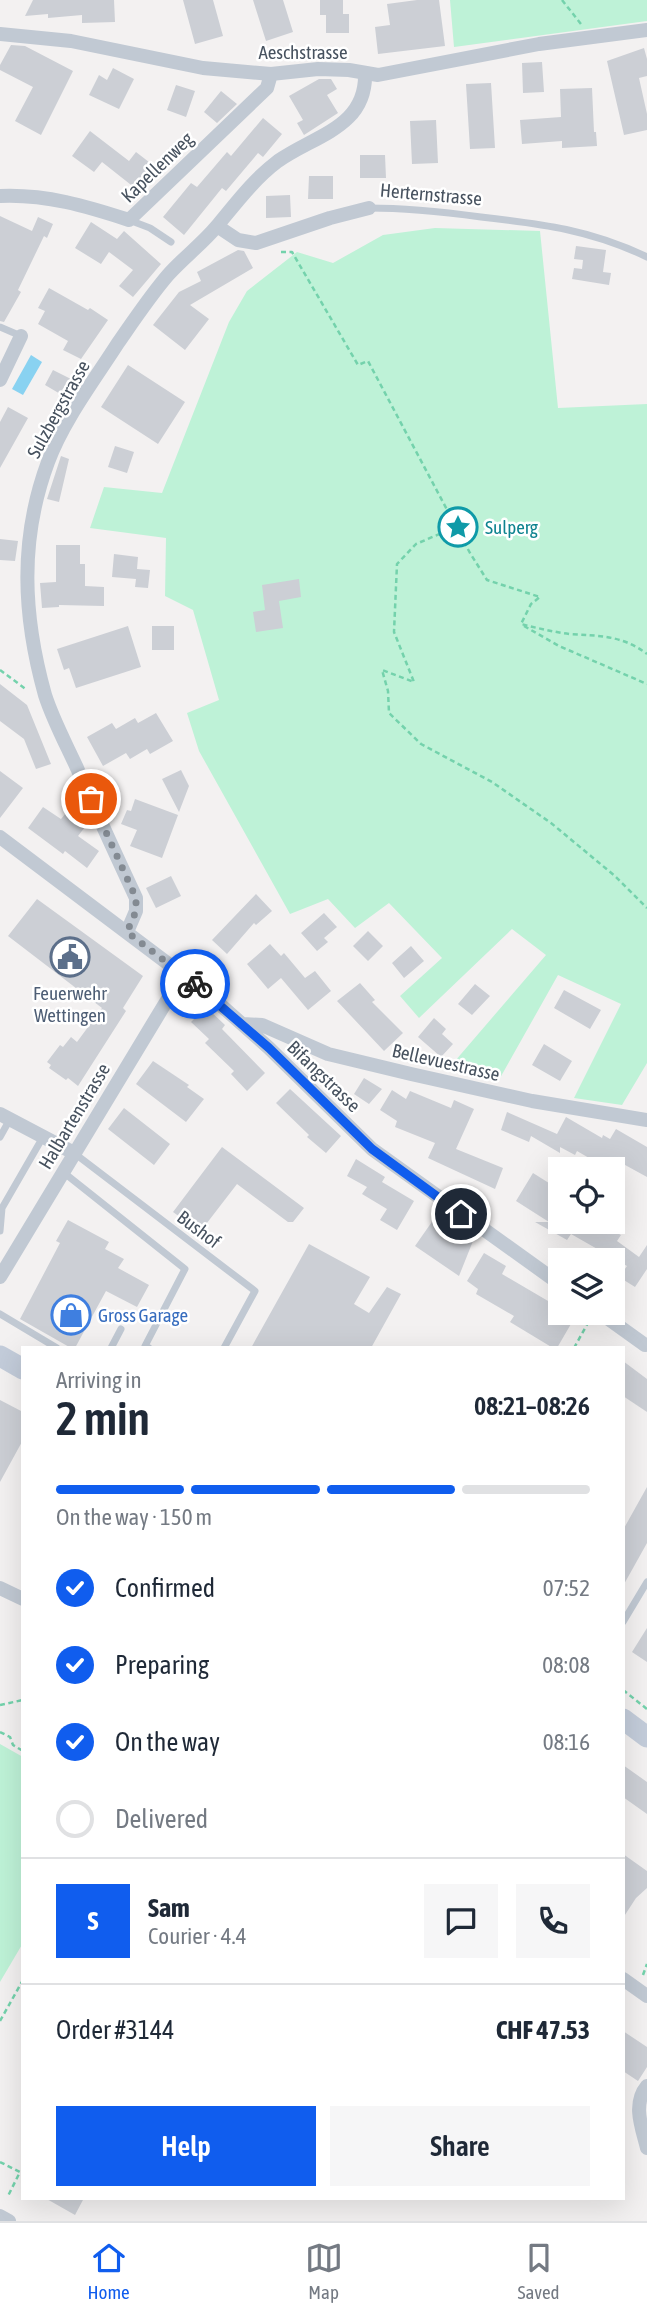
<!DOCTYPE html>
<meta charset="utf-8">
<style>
body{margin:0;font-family:"Asap Condensed",sans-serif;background:#f6f6f7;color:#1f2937;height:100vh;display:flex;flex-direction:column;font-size:26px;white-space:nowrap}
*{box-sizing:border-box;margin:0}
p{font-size:23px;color:#747a83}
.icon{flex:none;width:38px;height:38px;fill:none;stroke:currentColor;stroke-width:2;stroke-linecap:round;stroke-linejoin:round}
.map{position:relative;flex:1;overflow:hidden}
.panel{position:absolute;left:21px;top:1346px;width:604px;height:854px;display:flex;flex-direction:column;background:#fff;border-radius:0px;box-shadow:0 7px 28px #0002}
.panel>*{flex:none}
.controls{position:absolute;left:548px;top:1157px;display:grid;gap:14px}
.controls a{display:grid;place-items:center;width:77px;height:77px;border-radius:0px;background:#fff;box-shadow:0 7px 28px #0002;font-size:35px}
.pin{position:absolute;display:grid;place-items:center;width:60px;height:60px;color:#fff;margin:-30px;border:4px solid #fff;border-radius:50%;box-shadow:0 2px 7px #0007}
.courier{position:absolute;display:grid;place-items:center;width:70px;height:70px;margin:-35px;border:5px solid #105dee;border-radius:50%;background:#fff;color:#222;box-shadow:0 2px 9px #0007}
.headline em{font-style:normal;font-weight:600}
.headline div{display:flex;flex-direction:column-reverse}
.headline{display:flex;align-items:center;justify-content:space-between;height:119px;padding:0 35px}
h1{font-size:46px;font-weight:600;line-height:52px}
.bar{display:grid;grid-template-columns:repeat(4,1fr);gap:10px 7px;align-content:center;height:84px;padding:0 35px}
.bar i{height:9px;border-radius:5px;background:#e0e1e3}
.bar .current{background:#105dee}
.bar p{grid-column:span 4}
.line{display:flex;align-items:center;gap:18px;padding:0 35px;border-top:2px solid #e0e1e3}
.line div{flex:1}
.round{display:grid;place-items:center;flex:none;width:74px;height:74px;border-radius:0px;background:#f6f6f7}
ol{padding:0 35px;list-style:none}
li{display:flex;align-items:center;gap:21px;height:77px}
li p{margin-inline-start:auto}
li .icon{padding:7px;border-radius:50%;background:#105dee;color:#fff;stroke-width:4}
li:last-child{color:#747a83}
li i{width:38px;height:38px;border:4px solid #e0e1e3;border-radius:50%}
.primary-button{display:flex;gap:14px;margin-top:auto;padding:14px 35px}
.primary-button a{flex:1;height:80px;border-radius:0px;background:#105dee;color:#fff;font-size:28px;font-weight:600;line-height:80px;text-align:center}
.primary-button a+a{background:#f6f6f7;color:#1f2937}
.menu{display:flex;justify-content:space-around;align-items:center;height:98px;border-top:2px solid #e0e1e3;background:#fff;font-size:19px;color:#747a83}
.menu a{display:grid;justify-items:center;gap:4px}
.menu .current{color:#105dee}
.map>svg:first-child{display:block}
</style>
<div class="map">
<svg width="647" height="2221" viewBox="0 0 647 2221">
<rect width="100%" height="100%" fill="#f3f1f1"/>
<path fill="#bef2d7" d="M450,0H647V21L454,47Z
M435,228L540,231L558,408L647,404V1063L622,1105L574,1098L621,1004L558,975L500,1078L449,1068L546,955L512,929L419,1018L400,996L442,958L389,903L355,928L328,899L290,914L199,751L187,713L219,700L193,610L165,596L166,538L90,528L104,487L162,493L229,322L247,291L297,252L333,263L383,235Z
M0,1744L23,1757V1943L0,1982Z"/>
<path fill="#89d2f1" d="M31,355L42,362L23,395L12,389Z"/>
<path fill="#cccfd5" d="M33,0H114L115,22L82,23V15L48,18V14L25,16Z
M183,0H213L223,36L195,44Z
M253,0H283L293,32L266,41Z
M320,0H343V14H349V33H326V15H320Z
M417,0H439L445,46L378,54L375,27L390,25L387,4Z
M11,45L25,46L73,71L41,135L15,121L33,87L0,70V65Z
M644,48L647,59V76L639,78L647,114V130L624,135L607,61Z
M542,62L544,92L523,93L522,63Z
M113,68L134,79L119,109L89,95L99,75L107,80Z
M319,79H331L337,89L327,95L338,113L304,135L297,123L303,120L289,96Z
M491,83L495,148L470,149L466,84Z
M176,85L195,91L186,117L167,110Z
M592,88L594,132H596L597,146L562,148V141L522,144L520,120L561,117L560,89Z
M221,91L237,104L217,123L204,112Z
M263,118L282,134L263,157L258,153L226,191L222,188L184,235L163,217L191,183L197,187L227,152L231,156Z
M436,120L438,163L412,164L410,121Z
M90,131L129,161L136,152L158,169L140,192L102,162L94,172L72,156Z
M360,155H385L386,178H360Z
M309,176H333V199H308Z
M290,195L291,217L266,218V196Z
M0,216L32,231L38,217L53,224L47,238L44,236L18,290L21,292L4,322L0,321Z
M91,222L117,239L124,231L161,264L133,297L119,286L133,270L109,252L101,264L75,248Z
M576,246L606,250L603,272L611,273L609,285L572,279L574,268L582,269L583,260L574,259Z
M238,250L244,251L253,268L190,305L209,319L185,350L153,325L179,292L201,281L197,272Z
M49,288L88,310L90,308L108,320L81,359L63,350L68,341L38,324L45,311L38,308Z
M128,365L185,402L158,444L101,407Z
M53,370L71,379L62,395L45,385Z
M8,407L28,418L0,468V422Z
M115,446L134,452L127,473L108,467Z
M61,456L69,459L59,502L47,499Z
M0,539L18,541L15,561L0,560Z
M56,545H80V564H85V586L104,587V606L59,605V607L42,608L40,583L56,582Z
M114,554L138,557L137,569L150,570L148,588L135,587L136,579L112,577Z
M299,579L301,597L279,601L283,628L256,632L253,612L265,610L262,585Z
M128,626L141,667L76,688L69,668L64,670L57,649Z
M152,626H174V650H152Z
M0,684L27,705L51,764L36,769L24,739L0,721Z
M156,713L173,741L150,754L147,749L130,759L126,753L103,766L87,737L112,723L116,729L135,718L138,723Z
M181,770L189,786L179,812L162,779Z
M0,771L23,788L0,818Z
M135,799L178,815L162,858L130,846L137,830L121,824L127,810L131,811Z
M43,807L61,819L66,813L85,827L78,836L99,851L87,868L65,851L63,854L28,828Z
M171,876L181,896L156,908L146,888Z
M256,894L272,911L256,925L254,923L227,954L212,940Z
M37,899L143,976L123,1008L126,1011L78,1086L68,1078L66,1080L49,1068L51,1065L47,1062L60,1045L63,1047L71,1037L77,1042L102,1008L8,936Z
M324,913L337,927L324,938L328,942L317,951L301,933Z
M368,931L383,946L368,961L353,946Z
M270,944L281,956L284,953L305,978L315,971L331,991L308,1010L281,978L268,989L247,964Z
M411,946L424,961L404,978L392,963Z
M360,983L375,1000L372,1002L403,1033L384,1051L337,1001Z
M475,984L490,996L472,1015L458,1004Z
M564,990L601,1010L590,1029L554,1008Z
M206,1007L225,1025L222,1029L265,1073L247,1091L231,1074L234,1071L205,1043L209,1039L191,1022Z
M434,1018L446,1029L442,1034L453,1044L441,1057L418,1037Z
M544,1044L572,1061L560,1081L532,1065Z
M153,1061L189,1085L187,1087L204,1099L186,1122L136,1084Z
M364,1078L382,1089L369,1104L354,1094Z
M290,1089L341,1136L326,1153L307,1137L309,1135L276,1103Z
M392,1090L406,1099L410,1091L451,1108L454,1100L474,1109L456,1149L503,1168L495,1189L428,1158L435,1143L395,1127L397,1121L380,1110Z
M124,1108L170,1144L154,1165L108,1129Z
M507,1112L557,1134L566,1117L602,1138L603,1135L610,1139L616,1129L647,1147V1177L616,1160L611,1169H608L577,1151L575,1155L560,1147V1153L531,1136L529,1142L501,1130Z
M222,1147L304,1208L293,1222H288L237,1184L200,1232L193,1227L186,1226L184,1220L173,1212Z
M356,1159L385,1177L382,1182L414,1201L397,1230L380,1220L387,1209L362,1194L367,1187L347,1176Z
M533,1173L560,1190V1222H597L621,1235L617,1241L639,1257L647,1245V1269L635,1287L619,1277L627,1266L571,1234L567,1240L535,1222H549L516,1201Z
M436,1216L473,1241L459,1276L415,1246Z
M68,1220L109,1242L105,1249L124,1259L118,1268L149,1285L137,1307L106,1291L75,1348H71L20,1319L60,1243L56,1241Z
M309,1244L370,1277L354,1304L369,1313L387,1287L401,1294L371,1348H251Z
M484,1253L506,1266L502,1274L560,1308V1312H567L575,1317L557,1348H553L510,1322L514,1316L476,1294L478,1289L467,1281Z
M623,1361L647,1379V1412L623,1396Z
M0,1400L23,1412V1440L0,1482Z
M647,1487V1543L623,1586V1530Z
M647,1628V1662L632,1652Z
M623,1765L647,1782V1814L623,1797Z
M623,1854L647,1871V1888L636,1898L623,1918Z
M623,2031L647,2047V2067L638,2081L623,2071Z
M45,2198H84L75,2215Z"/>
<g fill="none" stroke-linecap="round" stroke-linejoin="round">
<path stroke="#74d2ac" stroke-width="2.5" stroke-dasharray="5 3.5" stroke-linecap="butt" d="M562,0L581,24
M281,252H292L358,365L368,361L470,553L487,580L540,597L531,604L521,624C537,628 553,632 570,634C599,636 622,635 647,654
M456,527L416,544L397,564L394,632L414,682L382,670L388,691L389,713L421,744L492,782L551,823L615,876L647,908
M524,626L559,646L647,684
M0,670L27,690
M574,1348L589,1321
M623,1690L647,1709
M0,1705L23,1700
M0,1732L10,1737L13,1745L23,1751
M643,1975L647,1964
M0,2021L23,1980
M0,2162L20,2172L8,2196"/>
<path stroke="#c1c9d3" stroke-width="7" d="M369,208C407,208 444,212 481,217C543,224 591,230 647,257
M129,220L150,228L171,242
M0,327L21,336
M0,1137L10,1119
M74,1153L255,1291L224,1348
M63,1172L185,1269L145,1346L149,1348
M0,1231L2,1208L43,1137
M0,1314L57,1348
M111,1348L121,1329
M623,1622L647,1582"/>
<path stroke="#c1c9d3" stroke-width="14" d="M0,34L71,41L203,68L271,74L318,69L349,70L378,75L539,44L647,30
M0,196C46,194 86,206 129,220L267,88L271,74
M217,226L238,240L256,243L330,218L369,208
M0,380L21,336
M0,837L207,993L269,1048L372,1149L560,1284
M127,932L136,911V898C116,855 96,812 77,768C66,744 53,720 45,695C23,616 19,540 48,462C63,421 95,379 118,343C134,320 150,296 168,275C183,258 202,244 217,226C236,203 254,179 278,161C315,135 367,127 365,73
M242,1024L262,1025L328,1054L411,1074L532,1101L647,1120
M0,1114L74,1153
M0,1277L169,997L185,976
M599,1312L645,1345
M0,1588L23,1599
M623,1979L647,1996
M647,2086C632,2104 642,2128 647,2148
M0,2216L9,2221"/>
<path stroke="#c3ccda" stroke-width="21" d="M0,1356L23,1369
M623,1719L647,1737"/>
</g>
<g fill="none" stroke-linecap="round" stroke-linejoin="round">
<path stroke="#838a92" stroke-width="7" stroke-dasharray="0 12.6" d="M91,799L136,898V911L127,932L195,984"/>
<path stroke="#105dee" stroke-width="9" d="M195,984L269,1048L372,1149L461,1214"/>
</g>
<defs>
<g id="sight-ring" transform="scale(2.0125)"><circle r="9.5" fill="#fff" stroke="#0f9aa8" stroke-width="1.5"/><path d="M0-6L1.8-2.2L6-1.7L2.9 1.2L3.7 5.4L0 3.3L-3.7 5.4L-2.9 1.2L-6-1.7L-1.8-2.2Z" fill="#0f9aa8"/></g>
<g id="civic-ring" transform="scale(2.0125)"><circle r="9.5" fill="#fff" stroke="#5c6f8a" stroke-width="1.5"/><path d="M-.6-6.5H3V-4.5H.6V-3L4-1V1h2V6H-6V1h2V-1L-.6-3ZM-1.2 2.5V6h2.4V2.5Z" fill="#5c6f8a"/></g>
<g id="shop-ring" transform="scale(2.0125)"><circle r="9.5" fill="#fff" stroke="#3f7fe0" stroke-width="1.5"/><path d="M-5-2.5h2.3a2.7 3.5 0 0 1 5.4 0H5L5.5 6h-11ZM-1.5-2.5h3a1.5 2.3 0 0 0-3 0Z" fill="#3f7fe0"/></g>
</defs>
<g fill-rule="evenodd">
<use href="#sight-ring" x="458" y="527"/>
<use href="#civic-ring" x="70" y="957"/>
<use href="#shop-ring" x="71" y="1315"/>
</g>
<g text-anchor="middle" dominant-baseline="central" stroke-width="5" stroke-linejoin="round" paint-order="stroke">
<g font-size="19" fill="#47525f" stroke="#fff">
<text x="303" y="52">Aeschstrasse</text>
<text transform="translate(157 167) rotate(-44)">Kapellenweg</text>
<text transform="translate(431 194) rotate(5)">Herternstrasse</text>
<text transform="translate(58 409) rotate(-61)">Sulzbergstrasse</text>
<text transform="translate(446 1062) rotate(13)">Bellevuestrasse</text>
<text transform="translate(324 1076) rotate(44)">Bifangstrasse</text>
<text transform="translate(74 1116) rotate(-59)">Halbartenstrasse</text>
<text transform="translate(199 1229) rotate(37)">Bushof</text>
</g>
<g font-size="19" fill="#0d838f" stroke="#fff" text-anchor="start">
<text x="485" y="527">Sulperg</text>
</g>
<g font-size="19" fill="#4e5e75" stroke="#fff">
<text x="70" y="993">Feuerwehr<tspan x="70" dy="22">Wettingen</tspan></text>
</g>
<g font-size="19" fill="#366cbe" stroke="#fff" text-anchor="start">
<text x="98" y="1315">Gross Garage</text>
</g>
</g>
</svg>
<div class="controls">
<a><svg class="icon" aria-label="locate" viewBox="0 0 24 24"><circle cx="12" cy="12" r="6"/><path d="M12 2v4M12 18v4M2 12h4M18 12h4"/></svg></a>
<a><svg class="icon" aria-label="layers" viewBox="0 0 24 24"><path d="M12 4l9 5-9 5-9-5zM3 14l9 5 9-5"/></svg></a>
</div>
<div class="pin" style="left:91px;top:799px;background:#ea580c"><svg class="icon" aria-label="bag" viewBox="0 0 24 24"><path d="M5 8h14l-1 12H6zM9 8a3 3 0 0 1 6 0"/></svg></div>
<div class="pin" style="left:461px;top:1214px;background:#1f2937"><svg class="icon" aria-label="home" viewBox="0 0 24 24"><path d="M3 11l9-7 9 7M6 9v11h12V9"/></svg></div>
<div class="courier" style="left:195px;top:984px"><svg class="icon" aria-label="bike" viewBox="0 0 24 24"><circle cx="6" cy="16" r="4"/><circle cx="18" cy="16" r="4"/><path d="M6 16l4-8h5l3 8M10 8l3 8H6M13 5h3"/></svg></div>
<section class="panel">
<div class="headline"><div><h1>2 min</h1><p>Arriving in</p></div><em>08:21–08:26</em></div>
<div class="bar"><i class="current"></i><i class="current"></i><i class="current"></i><i></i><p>On the way · 150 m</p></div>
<ol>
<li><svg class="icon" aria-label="check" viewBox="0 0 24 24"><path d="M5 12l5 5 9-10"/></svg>Confirmed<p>07:52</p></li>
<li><svg class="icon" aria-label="check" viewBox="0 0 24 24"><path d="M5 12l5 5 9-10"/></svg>Preparing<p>08:08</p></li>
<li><svg class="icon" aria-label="check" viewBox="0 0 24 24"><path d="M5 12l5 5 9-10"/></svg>On the way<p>08:16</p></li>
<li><i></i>Delivered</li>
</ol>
<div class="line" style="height:126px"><b class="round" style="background:#105dee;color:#fff">S</b><div><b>Sam</b><p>Courier · 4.4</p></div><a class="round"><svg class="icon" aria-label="chat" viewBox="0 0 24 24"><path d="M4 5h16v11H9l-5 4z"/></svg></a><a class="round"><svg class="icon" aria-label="phone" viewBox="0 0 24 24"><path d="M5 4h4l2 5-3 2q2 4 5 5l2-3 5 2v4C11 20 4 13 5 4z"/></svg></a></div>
<div class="line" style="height:91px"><div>Order #3144</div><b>CHF 47.53</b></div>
<div class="primary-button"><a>Help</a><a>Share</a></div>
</section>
</div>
<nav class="menu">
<a class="current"><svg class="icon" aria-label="home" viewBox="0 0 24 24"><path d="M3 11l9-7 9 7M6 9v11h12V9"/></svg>Home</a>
<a><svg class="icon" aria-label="map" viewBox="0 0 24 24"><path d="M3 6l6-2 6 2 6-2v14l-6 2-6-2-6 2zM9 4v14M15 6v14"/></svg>Map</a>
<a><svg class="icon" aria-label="saved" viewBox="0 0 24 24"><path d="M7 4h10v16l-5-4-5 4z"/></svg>Saved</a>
</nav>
